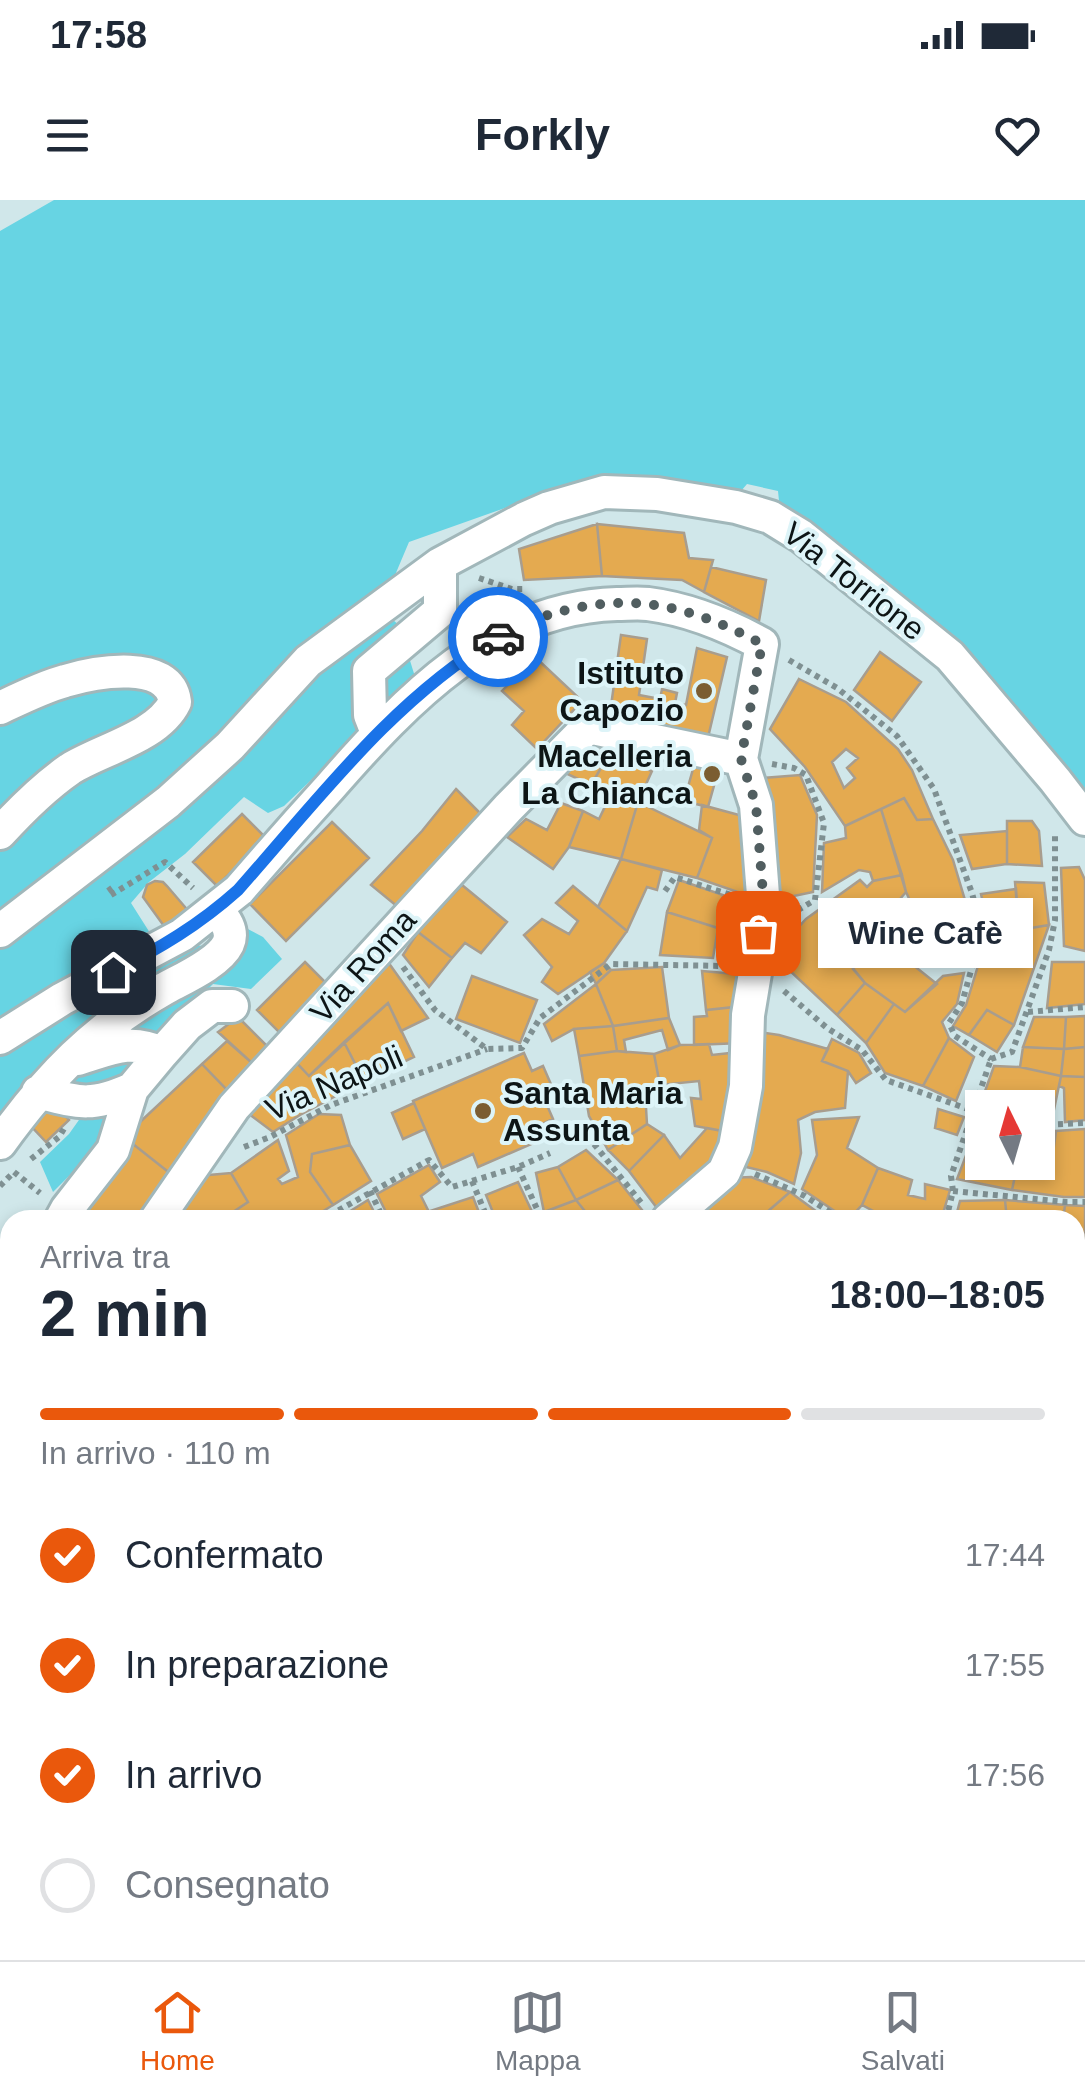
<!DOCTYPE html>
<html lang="it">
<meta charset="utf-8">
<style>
body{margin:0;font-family:Arial,sans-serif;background:#f2f2f3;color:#1f2937;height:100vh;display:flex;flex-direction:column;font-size:38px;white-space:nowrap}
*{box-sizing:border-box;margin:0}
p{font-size:32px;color:#747a83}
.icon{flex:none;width:55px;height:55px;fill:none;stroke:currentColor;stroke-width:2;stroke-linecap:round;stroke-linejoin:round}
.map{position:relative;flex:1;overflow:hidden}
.sheet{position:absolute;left:0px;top:1010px;width:1085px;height:750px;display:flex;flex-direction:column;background:#fff;border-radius:30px 30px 0 0;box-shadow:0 5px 15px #0003}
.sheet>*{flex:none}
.needle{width:65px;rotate:355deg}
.tools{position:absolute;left:965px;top:890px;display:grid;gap:20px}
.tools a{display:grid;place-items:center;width:90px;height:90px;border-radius:0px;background:#fff;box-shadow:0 5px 15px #0003;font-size:50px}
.pin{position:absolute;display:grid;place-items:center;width:85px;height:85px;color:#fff;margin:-42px;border-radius:20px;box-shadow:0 5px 15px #0006}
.courier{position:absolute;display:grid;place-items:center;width:100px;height:100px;margin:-50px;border:8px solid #1a73e8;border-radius:50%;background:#fff;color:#222;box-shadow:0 2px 12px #0007}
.bubble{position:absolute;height:70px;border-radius:0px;background:#fff;box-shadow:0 5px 15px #0003;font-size:32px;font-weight:700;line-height:70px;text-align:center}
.summary em{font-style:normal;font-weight:700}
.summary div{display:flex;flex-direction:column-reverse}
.summary{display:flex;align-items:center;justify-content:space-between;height:170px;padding:0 40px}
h1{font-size:65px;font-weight:700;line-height:75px}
.bar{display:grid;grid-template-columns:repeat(4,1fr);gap:15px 10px;align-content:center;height:120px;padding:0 40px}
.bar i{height:12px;border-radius:8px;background:#e0e1e3}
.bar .active{background:#ea580c}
.bar p{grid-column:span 4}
ol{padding:0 40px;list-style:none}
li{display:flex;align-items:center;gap:30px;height:110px}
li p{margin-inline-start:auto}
li .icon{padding:10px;border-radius:50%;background:#ea580c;color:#fff;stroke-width:4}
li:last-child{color:#747a83}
li i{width:55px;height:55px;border:5px solid #e0e1e3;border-radius:50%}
.status{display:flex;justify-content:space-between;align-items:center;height:70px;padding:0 50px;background:#fff;direction:ltr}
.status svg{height:28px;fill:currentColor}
header{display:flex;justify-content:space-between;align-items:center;height:130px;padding:0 40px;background:#fff;font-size:45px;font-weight:700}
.menu{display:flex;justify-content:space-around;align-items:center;height:140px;border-top:2px solid #e0e1e3;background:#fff;font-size:28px;color:#747a83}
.menu a{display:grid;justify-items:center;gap:5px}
.menu .active{color:#ea580c}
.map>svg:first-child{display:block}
</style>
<div class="status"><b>17:58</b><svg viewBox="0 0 49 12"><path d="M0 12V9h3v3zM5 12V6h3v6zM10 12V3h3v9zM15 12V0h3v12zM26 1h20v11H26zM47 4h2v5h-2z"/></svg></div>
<header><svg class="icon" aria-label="menu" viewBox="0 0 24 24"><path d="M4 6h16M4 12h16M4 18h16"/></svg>Forkly<svg class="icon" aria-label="heart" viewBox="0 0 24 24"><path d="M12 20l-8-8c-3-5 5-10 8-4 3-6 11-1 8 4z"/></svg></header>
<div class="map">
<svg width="1085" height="1760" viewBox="0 0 1085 1760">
<rect width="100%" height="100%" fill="#d0e7ea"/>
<path fill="#67d4e3" d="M54,0H1085V594L879,379L799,314L779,301L778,291L747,284L741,291L672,279L601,274L409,342L390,387L375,405L399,425L416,480L284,606L268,613L244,597L185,654L149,682L131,703L157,744L207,746L242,726L263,737L282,759L251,789L213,784L169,828L137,871L83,892L30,876L0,918V31Z
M102,909L106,939L53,992L40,962L69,934L86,910Z
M10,1322V1476L0,1480V1331Z
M1080,1502L1085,1510V1760H0V1557L10,1550V1750H1075V1503Z"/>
<path fill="#e4aa50" stroke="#a89d8e" stroke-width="2.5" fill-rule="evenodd" d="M597,324L602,376L524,380L519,349Z
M597,324L684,333L689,358L713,360L704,392L682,380L602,376Z
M711,367L766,380L759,421L704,392Z
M621,435L647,439L639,495L660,499L662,489L677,493L675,503L686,505L697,448L727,457L706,546L609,520Z
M880,452L921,482L892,521L854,490Z
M535,457L582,501L537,549L512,525L524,511L502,491Z
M799,479L846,502L898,549L912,570L933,619L917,620L904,598L845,626L805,567L770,529ZM846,549L858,558L847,568L855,578L844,588L832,562Z
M593,546L608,556L591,585L565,573Z
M608,556L652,571L638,602L621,659L569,647L583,611L599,619L611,594L591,585Z
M695,562L719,568L708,607L684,601Z
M800,575L817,615L813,692L770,701L763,578Z
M456,589L482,615L398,707L371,685L422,631Z
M904,598L917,620L933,619L953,660L973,727L934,751L906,692L881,609Z
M638,602L712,638L697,678L621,659Z
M561,603L583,611L569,647L553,669L507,637L526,619L547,630Z
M702,605L750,618L752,697L697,678L712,638L699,630Z
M881,609L902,675L873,681L870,672L859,670L822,692L824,643L846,638L845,626Z
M242,614L266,638L217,686L193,662Z
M1007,621H1032L1039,631L1042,666L1007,664Z
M332,622L369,658L286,741L250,704Z
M1007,631V664L972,669L960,635Z
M621,659L662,670L657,690L647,687L627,731L598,707Z
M1079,667L1085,680V751L1064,746L1061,668Z
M902,675L906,692L847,761L865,783L837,815L773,755L806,719L860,680L867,687L873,681Z
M679,680L723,695L718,728L667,712Z
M155,681L163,682L167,686L191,714L169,733L143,697L147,685Z
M1015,682L1044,683L1049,725L1019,730Z
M462,685L507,722L481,753L465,743L452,758L418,732Z
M573,686L627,731L604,763L558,794L542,782L552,767L524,735L542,719L569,734L578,721L556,703Z
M1016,689L1019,730H989L981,694Z
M667,712L718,728L713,758L660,755Z
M1049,725L1014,825L987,810L969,835L953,826L966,805L989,730H1019Z
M418,732L452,758L429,787L403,755Z
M879,738L937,784L905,812L865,783L853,769Z
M305,762L327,784L279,832L257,810Z
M388,762L428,818L401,831L388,803L309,876L293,859Z
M1052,762H1085V804L1047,808Z
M604,763L611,770L596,784L590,772Z
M662,767L669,818L613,826L596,784L611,770Z
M702,771L747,775L743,806L706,810Z
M964,773L957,804L942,822L949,838L923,886L885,873L866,843L894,804L905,812L943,776Z
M472,776L537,800L520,843L456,819Z
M865,783L894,804L866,843L837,815Z
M596,784L613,826L574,829L552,841L544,824Z
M388,803L414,857L364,881L344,842Z
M743,806L741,843L694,845V817L707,816L706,810Z
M987,810L1014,825L997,852L969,835Z
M1085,816V847L1064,849L1066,817Z
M238,817L268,847L252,863L218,832Z
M1034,817H1066L1064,849L1023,847Z
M669,818L680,845L668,850L662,830L624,840L626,852L617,851L613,826Z
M613,826L617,851L579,856L574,829Z
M759,832L779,835L828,849L822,861L848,871L845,908L815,912L798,920L801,953L794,984L767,972L738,965Z
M949,838L974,857L956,901L923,886Z
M832,839L859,853L871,873L856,883L848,871L822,861Z
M227,841L252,863L227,890L202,864Z
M344,842L364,881L300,915L273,932L249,914L293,859L309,876Z
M709,844L712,855L740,852L733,933L695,926L691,898L701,899L699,881L660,885L654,854L680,845Z
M1023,847L1064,849L1061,876L1020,867Z
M1085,847V877L1061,876L1064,849Z
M617,851L654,854L660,885L645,891L647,924L608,950L589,916L579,856Z
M524,853L532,871L543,866L557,898L546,903L553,919L540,925L545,938L478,967L473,954L442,968L413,901Z
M202,864L227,890L197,938L176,978L124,937Z
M994,866L1020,867L1061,876L1052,919L1038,917V908H979Z
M1061,876L1085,877V920L1065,922L1064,888L1059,886Z
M52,902L69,920L46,942L29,924Z
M414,903L425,929L403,939L392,913Z
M938,909L964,917L957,935L935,928Z
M319,914L341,915L350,945L312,954L310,972L333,1005L309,1020H277L273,1013L265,1020H221L248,1002L231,973L278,940L289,971L278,979L282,984L298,977L286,935Z
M859,917L847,948L878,968L862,1005L848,1020L802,989L817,955L812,920Z
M980,919L982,920V962H1018L1012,990L957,979Z
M647,924L664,935L629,971L608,950Z
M707,928L733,933L720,970L663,1016L629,971L664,935L680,958Z
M1085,929V997H1064L1012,990L1018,962L1052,961L1056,931Z
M1038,931H1056L1052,961L1038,960Z
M133,944L176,978L142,1020H79L102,992Z
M350,945L371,981L333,1005L310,972L312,954Z
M586,950L618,980L576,1000L558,967Z
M429,965L440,982L421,996L433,1020H390L377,994Z
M558,967L576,1000L544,1012L536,973Z
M878,968L912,980L908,995L925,999V984L950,990L941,1020H873L877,1013L862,1005Z
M231,973L248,1002L221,1020H187L178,1008L209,975Z
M751,977L790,992L758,1020H676L729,978Z
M618,980L650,1020H592L576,1000Z
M518,982L536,1020H496L486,995Z
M790,992L828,1020H758Z
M473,997L482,1020H433L430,1011Z
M368,1000L378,1020H336Z
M576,1000L592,1020H547L544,1012Z
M1005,1000L1007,1020H955L960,1001Z
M1005,1000L1065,1005L1063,1020H1007Z
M1065,1005L1085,1006V1084L1075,1083V1020H1063Z
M10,1087V1172H9L0,1164V1099Z
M1075,1092H1085L1084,1161L1075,1160Z
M1075,1198L1085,1203V1251L1075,1243Z
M2,1253L10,1255V1311L8,1312H0Z
M1085,1270V1315L1075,1321V1278Z
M1075,1335L1085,1347V1354L1075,1357Z
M1075,1433L1085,1434V1476L1075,1475Z"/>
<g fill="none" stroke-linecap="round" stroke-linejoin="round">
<g stroke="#a1b7ba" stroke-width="38">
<path id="minor" d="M0,508C21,498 43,487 65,481C95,472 170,458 175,502C158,537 102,549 70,569C44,587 21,610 0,633
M377,533L370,515L369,471L440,411V364
M0,731L168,602L230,546L308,461L440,364L524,319L549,308L604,292L657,294L736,307L770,317L801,336L950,456L1055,580L1085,619
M0,838L62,799L182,735L239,690C269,655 299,621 330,587C406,500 494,407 617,404C627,404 638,403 648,404C688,409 727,425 762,444L741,559L756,605L763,695L756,767L748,815L746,886L735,947L724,972L668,1020
M78,859C111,849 129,838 162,853L187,825L212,806H232
M38,892C80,903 91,907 132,889
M0,943C47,878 94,829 164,789C182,779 219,763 228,744C234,731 225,719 216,709
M61,1020L67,1009L113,950L132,889L162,853
M156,1020L234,907L508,608L588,527L741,559
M0,1207L10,1196
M1075,1378L1085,1373
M1075,1420L1085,1422
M0,1495L10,1491
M0,1524L10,1517"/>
</g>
<path stroke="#7f9092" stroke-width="6" stroke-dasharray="5 5" stroke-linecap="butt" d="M479,378L512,389H525
M789,460L837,488L897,536L934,589L972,693L982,731L962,803L949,823L955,836L991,859
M772,564L794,568L806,575L824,623L815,700L791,714
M112,688L108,691L111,695L165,662L193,688
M665,691L675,677L734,696
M403,767L435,810L487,849L522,848L540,818L611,764L725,766
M784,791L827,828L862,850L886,880L982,914
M1028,812L1085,807
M991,859L1012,852L1049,750L1055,720V633
M1038,925L1085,923
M594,944L643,1005
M244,947L270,937L331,905L487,849
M31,959L59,937L65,927
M518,967L542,1020
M14,972L40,993
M755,974L805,996L842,1020
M472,981L488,1020
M0,986L13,973
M370,991L384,1020
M953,991L1066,1002H1085
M321,1020L429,960L452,987L518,967L550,953
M946,1020L953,991L951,976L991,859
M1075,1168L1085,1172
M1075,1253L1085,1261"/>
<use href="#minor" stroke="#fff" stroke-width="32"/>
</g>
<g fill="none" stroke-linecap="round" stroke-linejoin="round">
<path stroke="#515e60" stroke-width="10" stroke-dasharray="0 18" d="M498,437C539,412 599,399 646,404C687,408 727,425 762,444L741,559L756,605L763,694L758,733"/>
<path stroke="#1a73e8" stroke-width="12" d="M113,772C160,748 199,725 238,690C318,600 393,499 498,437"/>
</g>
<g fill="#7b5d31" stroke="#ddf4f8" stroke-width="4">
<circle cx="704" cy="491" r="10"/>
<circle cx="712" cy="574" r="10"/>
<circle cx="483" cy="911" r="10"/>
</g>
<g text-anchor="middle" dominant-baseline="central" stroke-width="8" stroke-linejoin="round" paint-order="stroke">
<g font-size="32" fill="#0d1516" stroke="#ddf4f8">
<text transform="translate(854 381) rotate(38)">Via Torrione</text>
<text transform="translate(363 766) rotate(-48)">Via Roma</text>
<text transform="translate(334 883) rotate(-23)">Via Napoli</text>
</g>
<g font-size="32" font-weight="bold" fill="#0d1516" stroke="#ddf4f8" text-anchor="end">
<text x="684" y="473">Istituto<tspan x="684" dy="37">Capozio</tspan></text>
<text x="692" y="556">Macelleria<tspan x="692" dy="37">La Chianca</tspan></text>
<text x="503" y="893" text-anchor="start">Santa Maria<tspan x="503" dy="37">Assunta</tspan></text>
</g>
</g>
</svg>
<div class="tools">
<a><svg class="needle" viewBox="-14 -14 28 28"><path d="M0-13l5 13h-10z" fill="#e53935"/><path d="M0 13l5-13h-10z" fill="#747a83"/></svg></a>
</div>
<div class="pin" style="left:758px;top:733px;background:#ea580c"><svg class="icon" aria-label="bag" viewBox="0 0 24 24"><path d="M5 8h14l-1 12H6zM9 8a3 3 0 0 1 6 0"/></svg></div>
<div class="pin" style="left:113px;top:772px;background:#1f2937"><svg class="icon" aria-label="home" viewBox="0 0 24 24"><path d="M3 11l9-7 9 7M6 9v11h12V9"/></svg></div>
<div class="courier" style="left:498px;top:437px"><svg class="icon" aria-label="car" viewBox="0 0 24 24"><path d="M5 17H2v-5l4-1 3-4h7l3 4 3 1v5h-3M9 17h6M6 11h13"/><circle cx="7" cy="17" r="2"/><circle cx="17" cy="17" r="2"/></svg></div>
<div class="bubble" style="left:818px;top:698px;width:215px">Wine Cafè</div>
<section class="sheet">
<div class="summary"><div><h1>2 min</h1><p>Arriva tra</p></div><em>18:00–18:05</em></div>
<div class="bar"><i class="active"></i><i class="active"></i><i class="active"></i><i></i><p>In arrivo · 110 m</p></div>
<ol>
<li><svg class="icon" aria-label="check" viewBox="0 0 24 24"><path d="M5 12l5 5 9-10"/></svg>Confermato<p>17:44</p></li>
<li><svg class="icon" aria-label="check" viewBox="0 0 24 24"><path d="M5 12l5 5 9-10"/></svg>In preparazione<p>17:55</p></li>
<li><svg class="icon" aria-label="check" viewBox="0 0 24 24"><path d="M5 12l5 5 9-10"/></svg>In arrivo<p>17:56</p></li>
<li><i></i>Consegnato</li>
</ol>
</section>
</div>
<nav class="menu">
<a class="active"><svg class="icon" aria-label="home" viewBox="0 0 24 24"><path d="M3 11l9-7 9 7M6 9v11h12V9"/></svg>Home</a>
<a><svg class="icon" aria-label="map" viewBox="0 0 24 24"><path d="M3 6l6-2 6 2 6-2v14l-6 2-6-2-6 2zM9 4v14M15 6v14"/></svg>Mappa</a>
<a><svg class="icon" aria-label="saved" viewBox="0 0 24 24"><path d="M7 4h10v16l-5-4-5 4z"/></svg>Salvati</a>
</nav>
